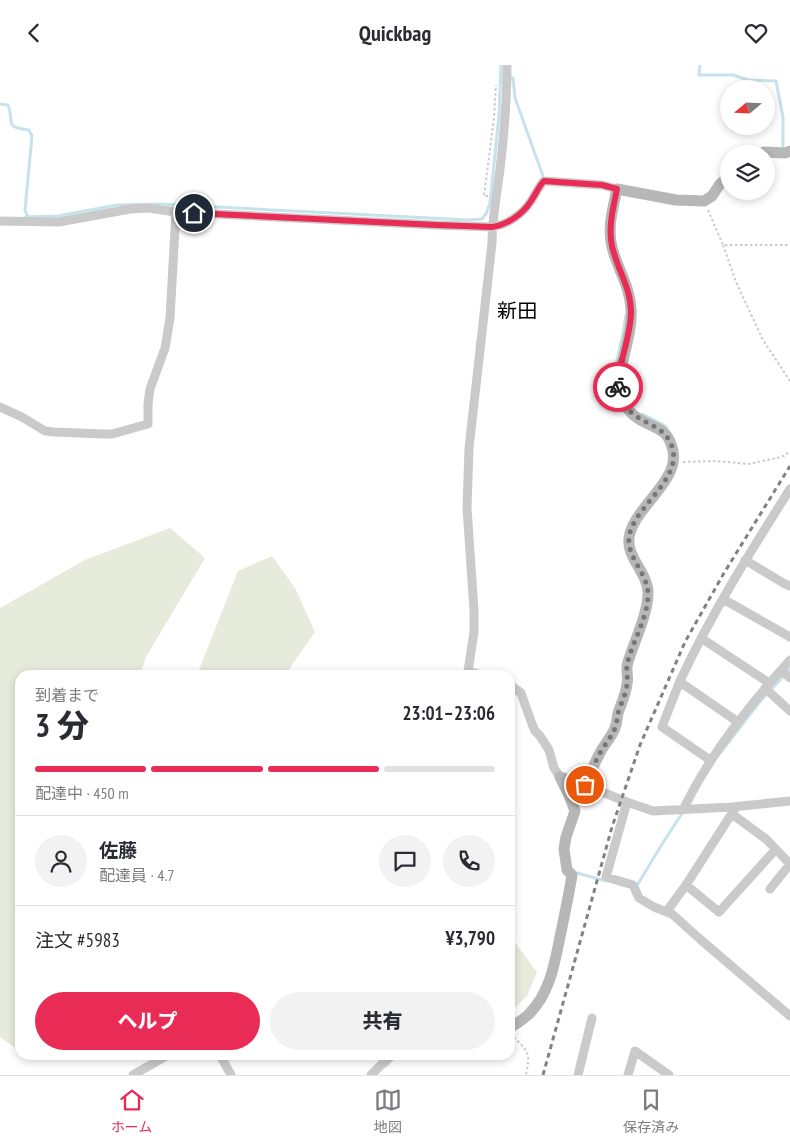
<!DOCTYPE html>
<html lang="ja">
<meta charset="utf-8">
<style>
body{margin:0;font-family:"PT Sans Narrow","Noto Sans JP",sans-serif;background:#f2f2f3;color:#2b2b33;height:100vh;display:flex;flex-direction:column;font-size:19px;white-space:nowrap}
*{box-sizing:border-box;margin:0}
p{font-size:16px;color:#7c7c81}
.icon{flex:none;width:28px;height:28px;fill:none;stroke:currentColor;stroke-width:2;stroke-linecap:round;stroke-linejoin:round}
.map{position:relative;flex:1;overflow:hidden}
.drawer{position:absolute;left:15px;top:605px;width:500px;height:390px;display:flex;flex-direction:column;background:#fff;border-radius:15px;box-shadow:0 2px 8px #0003}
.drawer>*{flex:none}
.needle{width:32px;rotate:251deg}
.tools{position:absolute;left:720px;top:15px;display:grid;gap:10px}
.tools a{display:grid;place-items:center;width:55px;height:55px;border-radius:50%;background:#fff;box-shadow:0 2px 8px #0003;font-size:25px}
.pin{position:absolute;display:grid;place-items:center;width:42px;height:42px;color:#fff;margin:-21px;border:2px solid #fff;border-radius:50%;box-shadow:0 1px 5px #0007}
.courier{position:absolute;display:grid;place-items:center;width:50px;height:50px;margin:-25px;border:4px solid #e82c55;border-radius:50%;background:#fff;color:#222;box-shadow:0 1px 6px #0007}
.headline em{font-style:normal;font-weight:800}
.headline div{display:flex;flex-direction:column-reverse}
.headline{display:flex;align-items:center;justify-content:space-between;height:85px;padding:0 20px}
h1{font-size:32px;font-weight:800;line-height:38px}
.bar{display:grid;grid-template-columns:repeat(4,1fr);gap:8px 5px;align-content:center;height:60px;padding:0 20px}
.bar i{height:6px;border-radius:4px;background:#e1e1e2}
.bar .current{background:#e82c55}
.bar p{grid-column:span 4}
.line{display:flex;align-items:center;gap:12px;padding:0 20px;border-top:1px solid #e1e1e2}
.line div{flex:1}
.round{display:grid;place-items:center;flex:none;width:52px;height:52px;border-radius:26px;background:#f2f2f3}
.action{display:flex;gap:10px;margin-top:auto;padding:10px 20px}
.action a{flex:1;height:58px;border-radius:30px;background:#e82c55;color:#fff;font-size:20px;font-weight:800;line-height:58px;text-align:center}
.action a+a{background:#f2f2f3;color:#2b2b33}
header{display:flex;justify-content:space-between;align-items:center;height:65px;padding:0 20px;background:#fff;font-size:22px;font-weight:800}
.tabs{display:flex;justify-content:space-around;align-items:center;height:70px;border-top:1px solid #e1e1e2;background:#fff;font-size:14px;color:#7c7c81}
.tabs a{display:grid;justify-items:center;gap:2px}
.tabs .current{color:#e82c55}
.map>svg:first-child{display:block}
</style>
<header><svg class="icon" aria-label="back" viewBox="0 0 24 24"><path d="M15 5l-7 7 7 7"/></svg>Quickbag<svg class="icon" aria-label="heart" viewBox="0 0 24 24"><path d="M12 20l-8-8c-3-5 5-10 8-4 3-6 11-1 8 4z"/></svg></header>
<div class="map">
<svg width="790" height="1010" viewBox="0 0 790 1010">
<rect width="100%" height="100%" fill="#fff"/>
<path fill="#e6ebdb" d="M170,463L205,493L146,592L140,610H20V986L0,972V543L85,495Z
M272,491L295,523L315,567L285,610H197L238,506Z
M510,871L537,907L527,931L510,948Z"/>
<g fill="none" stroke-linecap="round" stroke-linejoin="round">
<path stroke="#c6e3ec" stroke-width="3" d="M700,0L699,10H733L748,15L776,16L783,52V83
M509,11L513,13L515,33L543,111
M0,39L8,40C15,58 3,62 29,65L32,71L25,145L28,152
M752,89L760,85
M26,152L58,151L117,140L159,139L469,155L482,154L486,149L490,138L499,50L501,0
M615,310L614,309L623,268L626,250
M642,349L664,360L667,363
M721,687L758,639L790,604
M577,808L606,816
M636,822L664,776L681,750
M386,1001L397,990"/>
<path stroke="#cacaca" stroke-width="2" stroke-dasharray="2.5 2.5" stroke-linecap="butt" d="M488,131H484L494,53L496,20
M708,145L723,180H790
M723,180L736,217L763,275L790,316
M683,397L716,396L749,399L777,393L784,391L790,386
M514,972C530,989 530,988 526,1010"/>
<path stroke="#cacaca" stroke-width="9" d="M0,156L59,157L130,144L148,143L176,147L436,160L492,162C507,160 523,149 531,136C536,129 538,122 544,116L602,120L617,124
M0,342L22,352L45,366L54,367L102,369H112L148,359V339L150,324L165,283L170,253L176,147
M745,495L785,519L790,521
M723,534L790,572
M701,573L769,618
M781,605L790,613
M481,610L468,606L474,567V545L467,443L469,383L492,178C492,153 497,129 500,104C504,70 507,35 507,0
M680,617L738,657
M510,620L521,628L532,659L535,666L540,671L549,685L554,703L560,712
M765,623L790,646
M710,695L662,662C668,646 674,631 680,616C711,549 751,486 790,424
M585,720L627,737L653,746L732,742L790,736
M627,737L606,812L633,820L639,833L654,842L672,849L701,875L790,951
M683,745C710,689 749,641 790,595
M732,749L766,774L790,799L770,824
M686,820L719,847L776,784
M667,846L686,820L736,742
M220,990L231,1010
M133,1010L168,990
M371,1010L391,990
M578,1010L592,953
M628,1010L635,986L669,1010"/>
<path stroke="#b7b7b7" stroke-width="11" d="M761,89L764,87L785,88L790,86
M560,712L585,720C590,709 595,697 601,686C605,679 612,671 615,663C617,658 617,653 618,648C621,639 626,629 627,619C629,612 625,604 628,597C634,577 648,549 648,528C648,506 623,491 630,468C638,440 679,415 673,386C668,362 655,364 639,354C626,346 620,334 618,319C621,296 633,266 631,244C630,221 617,203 612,182C607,163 613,143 617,124L676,135L704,136L712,131L720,119L729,111
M510,962C518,959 523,954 529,949C551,927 555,896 561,867C565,848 569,829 572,810L567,805L564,784L566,772L575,746L569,730L560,712"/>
<path stroke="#828282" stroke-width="3" stroke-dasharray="5 4" stroke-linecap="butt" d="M543,1010L612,762L640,680L685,577L724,508L790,401"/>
</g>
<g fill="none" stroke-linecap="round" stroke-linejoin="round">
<path stroke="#767676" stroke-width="5" stroke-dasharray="0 9" d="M585,720C590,709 595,697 601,686C606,678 612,671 615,663C617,658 617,653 618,648C621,638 626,629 627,619C628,613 626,606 627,600C632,577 647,555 648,531C649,507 623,491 630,467C639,439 679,415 673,385C665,351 625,364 618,322"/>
<path stroke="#e82c55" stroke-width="6" d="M194,148L436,160L492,162C507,160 523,149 531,136C536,129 538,122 544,116L602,120L617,124C613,143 608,163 612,181C617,204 631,223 631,247C631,264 625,282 621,299C620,307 618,314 618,322"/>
</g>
<g text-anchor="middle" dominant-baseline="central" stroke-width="5" stroke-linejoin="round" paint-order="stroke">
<g font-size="20" fill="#000" stroke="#fff">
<text x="517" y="246">新田</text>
</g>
</g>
</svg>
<div class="tools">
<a><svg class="needle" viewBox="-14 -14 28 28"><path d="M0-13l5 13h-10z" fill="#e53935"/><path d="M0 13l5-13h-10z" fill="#7c7c81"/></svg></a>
<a><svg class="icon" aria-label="layers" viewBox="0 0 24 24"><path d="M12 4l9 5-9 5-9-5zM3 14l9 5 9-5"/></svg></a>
</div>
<div class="pin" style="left:585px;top:720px;background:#ea580c"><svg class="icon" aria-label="bag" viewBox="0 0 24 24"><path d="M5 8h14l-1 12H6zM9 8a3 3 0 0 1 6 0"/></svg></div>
<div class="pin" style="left:194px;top:148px;background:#1f2937"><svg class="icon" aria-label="home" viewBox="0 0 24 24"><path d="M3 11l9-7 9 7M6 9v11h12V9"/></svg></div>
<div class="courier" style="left:618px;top:322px"><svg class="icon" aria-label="bike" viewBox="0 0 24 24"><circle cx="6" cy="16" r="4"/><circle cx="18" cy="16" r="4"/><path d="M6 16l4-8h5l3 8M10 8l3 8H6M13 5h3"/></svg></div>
<section class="drawer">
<div class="headline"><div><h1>3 分</h1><p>到着まで</p></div><em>23:01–23:06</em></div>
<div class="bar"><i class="current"></i><i class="current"></i><i class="current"></i><i></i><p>配達中 · 450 m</p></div>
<div class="line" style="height:90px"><a class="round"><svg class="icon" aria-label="person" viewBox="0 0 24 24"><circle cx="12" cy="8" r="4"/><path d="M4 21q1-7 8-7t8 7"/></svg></a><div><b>佐藤</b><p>配達員 · 4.7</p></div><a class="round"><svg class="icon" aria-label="chat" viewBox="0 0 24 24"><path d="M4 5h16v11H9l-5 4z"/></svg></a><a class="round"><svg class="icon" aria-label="phone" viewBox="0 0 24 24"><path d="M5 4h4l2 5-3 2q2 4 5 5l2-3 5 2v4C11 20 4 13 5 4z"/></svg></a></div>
<div class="line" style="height:65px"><div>注文 #5983</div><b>¥3,790</b></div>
<div class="action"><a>ヘルプ</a><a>共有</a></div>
</section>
</div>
<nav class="tabs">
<a class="current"><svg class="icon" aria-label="home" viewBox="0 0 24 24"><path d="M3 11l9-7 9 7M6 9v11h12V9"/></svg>ホーム</a>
<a><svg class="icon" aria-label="map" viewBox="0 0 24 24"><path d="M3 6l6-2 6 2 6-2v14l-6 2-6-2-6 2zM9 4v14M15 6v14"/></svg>地図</a>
<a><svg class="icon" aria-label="saved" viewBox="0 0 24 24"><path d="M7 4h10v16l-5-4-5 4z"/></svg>保存済み</a>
</nav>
